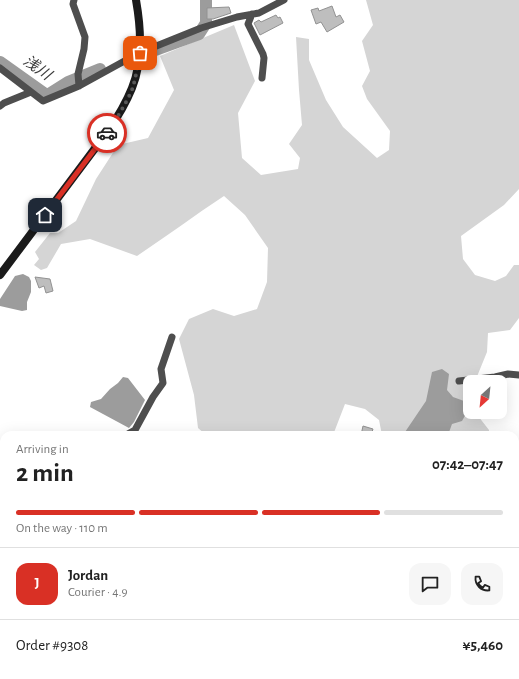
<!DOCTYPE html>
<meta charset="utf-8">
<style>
body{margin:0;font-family:"Alegreya Sans","Noto Sans JP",sans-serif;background:#f6f6f6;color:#222;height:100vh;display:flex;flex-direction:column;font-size:15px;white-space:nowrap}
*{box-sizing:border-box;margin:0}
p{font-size:13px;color:#767676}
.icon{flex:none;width:22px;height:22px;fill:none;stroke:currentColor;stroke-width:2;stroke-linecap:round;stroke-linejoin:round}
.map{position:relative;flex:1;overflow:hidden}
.panel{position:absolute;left:0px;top:431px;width:519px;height:248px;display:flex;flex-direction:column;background:#fff;border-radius:12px 12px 0 0;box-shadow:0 4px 16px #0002}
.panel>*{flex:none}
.needle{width:26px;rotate:207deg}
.tools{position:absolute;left:463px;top:375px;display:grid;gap:8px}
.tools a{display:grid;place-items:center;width:44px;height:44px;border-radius:8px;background:#fff;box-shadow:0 4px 16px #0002;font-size:20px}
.pin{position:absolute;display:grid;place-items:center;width:34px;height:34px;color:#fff;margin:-17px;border-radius:8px;box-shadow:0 2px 6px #0006}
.courier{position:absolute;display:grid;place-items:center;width:40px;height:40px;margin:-20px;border:3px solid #d93025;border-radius:50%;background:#fff;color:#222;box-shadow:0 1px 5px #0007}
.headline em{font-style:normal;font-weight:600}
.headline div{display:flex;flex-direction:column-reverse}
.headline{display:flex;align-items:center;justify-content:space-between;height:68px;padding:0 16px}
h1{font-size:26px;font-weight:600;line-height:30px}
.bar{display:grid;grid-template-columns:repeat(4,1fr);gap:6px 4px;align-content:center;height:48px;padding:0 16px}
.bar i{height:5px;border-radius:3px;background:#e0e0e0}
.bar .current{background:#d93025}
.bar p{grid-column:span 4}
.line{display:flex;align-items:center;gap:10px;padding:0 16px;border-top:1px solid #e0e0e0}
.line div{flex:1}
.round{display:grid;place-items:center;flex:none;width:42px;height:42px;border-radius:12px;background:#f6f6f6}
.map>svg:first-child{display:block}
</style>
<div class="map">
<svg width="519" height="679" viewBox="0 0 519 679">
<rect width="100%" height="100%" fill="#fff"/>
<path fill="#d5d5d5" d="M366,0H519V189L504,205L461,236L463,259L475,275L495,281L506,276L514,265H519V318L510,330L488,333L487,352L476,379L470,382V412H475L489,430V435H476L469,434V435H382L379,420L365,409L345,404L333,435H206L198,428L194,395L179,339L189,319L213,309L234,316L257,309L267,282L268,248L245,215L224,196C195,215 167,236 137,256L90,239L61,244L47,268L41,270L34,265L39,259L35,252L50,233H58L76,221L96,179L118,145L148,138L174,90L160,56L234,25L255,81L238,113L242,158L261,175L298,169L300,158L289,144L302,125L299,90L296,37L309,39V60L326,100L343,127L377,158L389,150L390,131L367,99L362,86L370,71L362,41L373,25Z
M241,675H263L267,679H230Z"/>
<path fill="#9c9c9c" d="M23,274L29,277L31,281V292L27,302V310L22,311L0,306V299L15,276Z
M442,369L449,374L447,390L453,397L464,401L467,412L462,421L452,424L448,435H403L426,401L432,372Z
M123,377L128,378L145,400L134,422L129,428L90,407L91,402L101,399L110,389L118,383Z"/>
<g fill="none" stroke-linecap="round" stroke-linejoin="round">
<path stroke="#9c9c9c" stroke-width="12" d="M155,50L199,34L206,23V0
M0,62L45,94H49L68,82L100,69
M515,666H519
M69,679L73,675"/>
</g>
<path fill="#bebebe" stroke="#929292" d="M332,6L336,17L340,15L344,22L327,32L321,22L316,24L311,10L318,8L319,11Z
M229,7L231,13L213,19H207V8Z
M276,15L278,18L280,17L283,23L260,35L254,23L259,20L261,22Z
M35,277L50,279L53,291L46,293L44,286L39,288Z
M363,426L373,429L371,435H361Z"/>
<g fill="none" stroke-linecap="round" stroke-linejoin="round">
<path stroke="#4e4e4e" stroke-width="7" d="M74,0L73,4L85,37L84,49L78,74L79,86
M252,14L248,24L263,54L264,58L262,78
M0,68L43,101L79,86L139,53L201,28L237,17L259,13L284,0
M0,106L4,103L31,92
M459,381L495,377L508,374L519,375
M126,435L135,430L153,397L163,383L161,369L172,337
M0,519L4,517
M515,523L519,519
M0,567L4,565
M515,594L519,595
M515,671L519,672
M392,675L398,677
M340,676L350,679
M62,679L65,675
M187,679L195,675
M355,679L357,675"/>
<path stroke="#1b1b1b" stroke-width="8" d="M0,275L108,131C117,118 126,103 132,88C143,61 141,28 136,0"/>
</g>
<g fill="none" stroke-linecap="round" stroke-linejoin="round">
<path stroke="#595959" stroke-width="4" stroke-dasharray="0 7.2" d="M107,133C115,121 128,101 133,87C136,76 138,64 140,53"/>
<path stroke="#d93025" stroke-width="5" d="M45,215L107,133"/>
</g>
<g text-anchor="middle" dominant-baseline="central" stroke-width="4" stroke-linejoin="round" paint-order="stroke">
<g font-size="15" font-style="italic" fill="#3d3d3d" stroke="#fff">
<text transform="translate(37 68) rotate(35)">浅川</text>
</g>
</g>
</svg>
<div class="tools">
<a><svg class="needle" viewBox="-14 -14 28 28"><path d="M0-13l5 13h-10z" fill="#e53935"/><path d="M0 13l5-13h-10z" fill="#767676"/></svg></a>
</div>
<div class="pin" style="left:140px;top:53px;background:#ea580c"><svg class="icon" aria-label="bag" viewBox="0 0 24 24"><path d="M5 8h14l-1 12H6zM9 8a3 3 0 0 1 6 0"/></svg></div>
<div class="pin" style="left:45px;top:215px;background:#1f2937"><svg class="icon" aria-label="home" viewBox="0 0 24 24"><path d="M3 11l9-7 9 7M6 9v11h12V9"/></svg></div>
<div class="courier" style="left:107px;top:133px"><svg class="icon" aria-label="car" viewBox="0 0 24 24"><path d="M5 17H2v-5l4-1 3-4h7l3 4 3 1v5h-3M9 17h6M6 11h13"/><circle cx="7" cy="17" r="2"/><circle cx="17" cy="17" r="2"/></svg></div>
<section class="panel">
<div class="headline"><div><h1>2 min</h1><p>Arriving in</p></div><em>07:42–07:47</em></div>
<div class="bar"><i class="current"></i><i class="current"></i><i class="current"></i><i></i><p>On the way · 110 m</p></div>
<div class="line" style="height:72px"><b class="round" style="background:#d93025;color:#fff">J</b><div><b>Jordan</b><p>Courier · 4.9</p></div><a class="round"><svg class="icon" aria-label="chat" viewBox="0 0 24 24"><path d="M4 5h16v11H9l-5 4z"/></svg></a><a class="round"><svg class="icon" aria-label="phone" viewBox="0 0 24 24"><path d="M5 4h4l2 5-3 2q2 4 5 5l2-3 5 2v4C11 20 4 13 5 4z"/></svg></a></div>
<div class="line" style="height:52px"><div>Order #9308</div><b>¥5,460</b></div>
</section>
</div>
